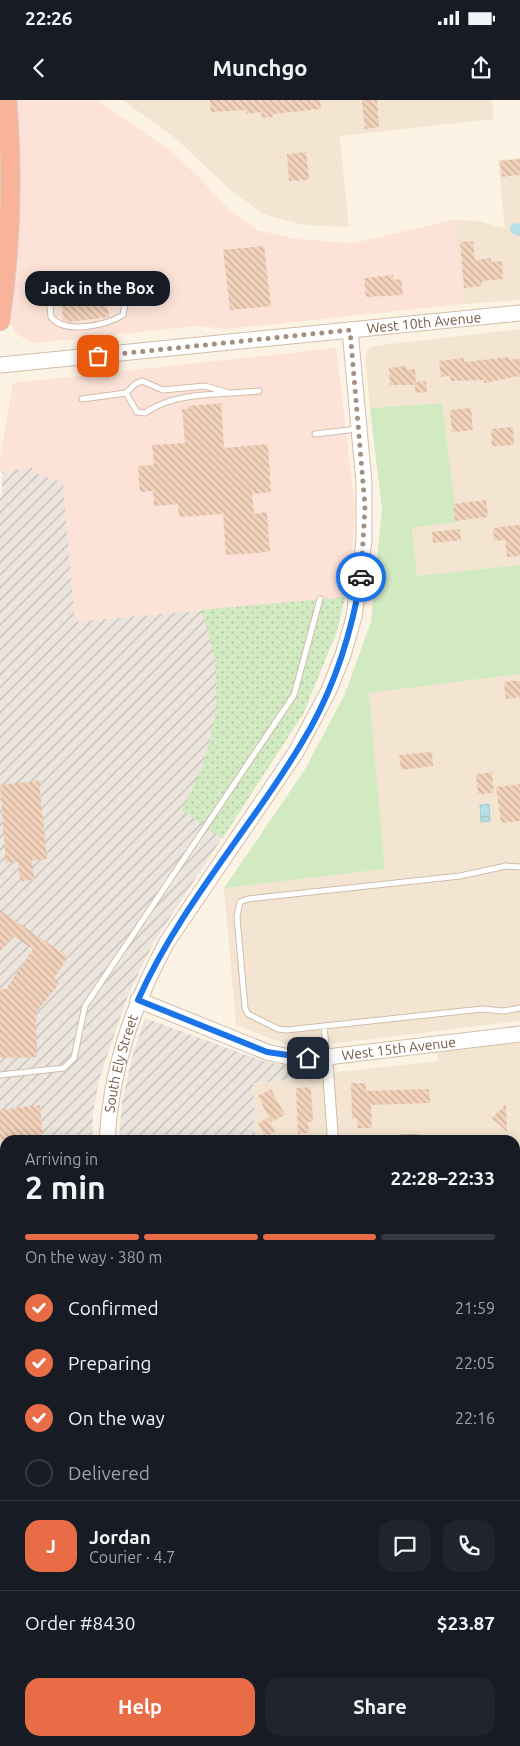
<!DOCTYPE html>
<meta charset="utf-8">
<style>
body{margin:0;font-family:Ubuntu,sans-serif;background:#20242c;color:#f1f3f6;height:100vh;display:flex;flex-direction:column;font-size:19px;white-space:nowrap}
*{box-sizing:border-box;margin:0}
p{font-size:16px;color:#9ea1a6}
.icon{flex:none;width:28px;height:28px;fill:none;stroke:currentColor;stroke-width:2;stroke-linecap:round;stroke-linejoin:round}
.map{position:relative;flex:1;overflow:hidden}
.sheet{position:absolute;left:0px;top:1035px;width:520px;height:611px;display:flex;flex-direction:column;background:#171b24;border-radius:15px 15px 0 0;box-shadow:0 2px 12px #0003}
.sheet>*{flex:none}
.pin{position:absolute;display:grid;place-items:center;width:42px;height:42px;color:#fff;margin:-21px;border-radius:10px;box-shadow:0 2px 8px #0006}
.courier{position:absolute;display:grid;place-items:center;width:50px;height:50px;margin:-25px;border:4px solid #1a73e8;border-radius:50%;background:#fff;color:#222;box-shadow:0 1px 6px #0007}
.bubble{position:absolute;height:35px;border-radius:15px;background:#171b24;box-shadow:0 2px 12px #0003;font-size:16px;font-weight:700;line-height:35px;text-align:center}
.head em{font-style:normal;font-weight:700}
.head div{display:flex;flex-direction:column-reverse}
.head{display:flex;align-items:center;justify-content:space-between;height:85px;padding:0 25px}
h1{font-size:32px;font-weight:700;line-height:38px}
.bar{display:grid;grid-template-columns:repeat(4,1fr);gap:8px 5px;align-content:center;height:60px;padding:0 25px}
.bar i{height:6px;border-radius:4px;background:#363941}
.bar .selected{background:#e86d47}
.bar p{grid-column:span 4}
.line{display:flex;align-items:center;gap:12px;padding:0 25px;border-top:1px solid #363941}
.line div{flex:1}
.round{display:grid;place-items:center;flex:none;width:52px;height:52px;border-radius:15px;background:#20242c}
ol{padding:0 25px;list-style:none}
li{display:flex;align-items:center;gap:15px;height:55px}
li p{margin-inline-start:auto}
li .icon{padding:5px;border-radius:50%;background:#e86d47;color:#fff;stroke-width:4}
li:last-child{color:#9ea1a6}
li i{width:28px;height:28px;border:2px solid #363941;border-radius:50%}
.action{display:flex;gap:10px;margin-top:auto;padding:10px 25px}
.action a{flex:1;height:58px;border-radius:15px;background:#e86d47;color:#fff;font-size:20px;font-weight:700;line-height:58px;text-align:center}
.action a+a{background:#20242c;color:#f1f3f6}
.status{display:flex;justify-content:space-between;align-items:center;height:35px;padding:0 25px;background:#171b24;direction:ltr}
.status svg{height:14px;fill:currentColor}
header{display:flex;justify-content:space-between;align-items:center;height:65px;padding:0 25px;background:#171b24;font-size:22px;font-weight:700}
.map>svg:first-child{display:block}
</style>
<div class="status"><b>22:26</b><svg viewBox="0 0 49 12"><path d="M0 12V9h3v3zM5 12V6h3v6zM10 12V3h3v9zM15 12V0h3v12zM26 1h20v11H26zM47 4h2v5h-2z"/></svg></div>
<header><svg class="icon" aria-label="back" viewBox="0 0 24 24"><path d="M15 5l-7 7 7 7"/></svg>Munchgo<svg class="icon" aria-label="share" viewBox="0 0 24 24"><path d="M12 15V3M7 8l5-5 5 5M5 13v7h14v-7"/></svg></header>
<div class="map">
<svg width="520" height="1646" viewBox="0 0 520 1646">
<defs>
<pattern id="industrial-furrows" width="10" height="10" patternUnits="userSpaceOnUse" patternTransform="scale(1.25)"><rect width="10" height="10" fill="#ece5de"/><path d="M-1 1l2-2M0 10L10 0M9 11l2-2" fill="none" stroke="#c4bdb6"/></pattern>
<pattern id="park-dots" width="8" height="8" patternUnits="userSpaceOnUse" patternTransform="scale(1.25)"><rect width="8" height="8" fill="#d2eac2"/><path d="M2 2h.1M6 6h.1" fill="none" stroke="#afc1a0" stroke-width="1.8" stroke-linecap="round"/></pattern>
<pattern id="water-waves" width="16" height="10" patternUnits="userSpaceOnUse" patternTransform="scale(1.25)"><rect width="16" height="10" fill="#b8dfe6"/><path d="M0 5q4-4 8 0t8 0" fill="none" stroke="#9ab8bc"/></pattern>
<pattern id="building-back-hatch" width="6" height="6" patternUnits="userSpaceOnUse" patternTransform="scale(1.25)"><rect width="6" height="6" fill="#f2d2bb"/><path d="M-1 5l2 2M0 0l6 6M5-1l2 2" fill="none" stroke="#c9ad9a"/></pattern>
</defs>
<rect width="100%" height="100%" fill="#fdf3e4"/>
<path fill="#f4e5d2" d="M122,0H492L494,19L340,36L349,127L304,125L263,114L227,87L173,36Z
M520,58V200L463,204L453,120L478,121L505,128L498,60Z
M520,229V465L417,476L412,428L456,422L442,303L370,308L365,256L368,249L374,246Z
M520,574V921L295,948L236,925L224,788L384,769L369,592Z
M520,943V1618L515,1612V1040H255L253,983L321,977L318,974L438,961V952Z"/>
<path fill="#fde3d7" d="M15,0H97L167,48L198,76L227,108L257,130L295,139L353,143L453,120L463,204L227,229L197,226L35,243L18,235L9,222Z
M336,248L355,407L353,444L345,497L75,522L63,384L33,372L31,368L2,372L0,370V357L13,283Z"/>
<path fill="url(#industrial-furrows)" d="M32,367L33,372L63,383L75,522L345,497L337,531L303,614L154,842L128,895L99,980L93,1013L92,1040H5V1079L0,1076V398H2V372Z
M145,918L263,961L314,971L322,977L253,983L255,1040H119L122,1002L132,957Z
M0,1100L5,1102V1641H143V1646H0Z
M178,1641H504V1646H178Z"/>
<path fill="#d2eac2" d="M442,303L457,422L412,428L417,476L520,465V574L369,593L385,769L224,788L304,671L345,594L371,522L382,409L370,308Z"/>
<path fill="url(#park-dots)" d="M345,497L337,531L303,614L222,739L182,710C217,644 229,582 201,510Z"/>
<path fill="url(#water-waves)" stroke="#9ecfd8" d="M489,704L490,721L481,722L480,705Z"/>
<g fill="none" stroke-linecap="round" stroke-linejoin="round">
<path stroke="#9ecfd8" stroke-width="4" d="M515,1622L520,1627"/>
<path stroke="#b8dfe6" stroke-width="12" d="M516,129L520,130
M0,1090L5,1092
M515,1622L518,1646"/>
</g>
<path fill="url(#building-back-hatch)" d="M210,0H320L321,9L273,14V17L262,18L261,12L246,14V10L211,12Z
M362,0H377L379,27L365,29Z
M306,52L309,80L289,81L287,54Z
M520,59V75L502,77L500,61Z
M473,141L475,160L491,158V162L502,161L503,179L482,181V186L464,188L460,142Z
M264,146L271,206L230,210L223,150Z
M393,175L394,180L401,179L403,195L366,197L364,178Z
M106,196L109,217L70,222L63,220L61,201Z
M509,257V260L520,258V276L484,283V280L451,281L450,276L441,277L439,261L464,258V262Z
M407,266V270L415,269L416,282L426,281L427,292L415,293V285H390L389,268Z
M221,303L224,348L268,344L271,392L252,394L254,414L267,412L270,452L226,455L223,414L179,417L178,404L154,406L153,391L140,392L138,366L154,365L152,345L185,343L182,309H189L188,306Z
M471,308L473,330L452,332L450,310Z
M513,327L514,345L492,346L491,329Z
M486,400L488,417L455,421L453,404Z
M520,425V456L507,457L505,440L494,441L493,428Z
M460,429L461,440L433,443L432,432Z
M514,581H520V597L506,599L504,582Z
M432,652L433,666L401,670L399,655Z
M492,672L494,693L478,694L476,674Z
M39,681L47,759L32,760L34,780L20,781L18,762L6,763L0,685Z
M520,684V721L501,723L496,687Z
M0,810L68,857L54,878L59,884L36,912L37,957L0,958V889H6L33,849L13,836L0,852Z
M351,983H366V991L429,989L430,1003L371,1005L372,1028H358L357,1019H352Z
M311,987L313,1022H308L309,1033L298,1034L296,988Z
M271,989L285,1015L271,1022L258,996Z
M506,1004L507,1032L492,1018Z
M40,1005L43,1038L0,1040V1010Z
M268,1018L275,1032L265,1037L258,1023Z"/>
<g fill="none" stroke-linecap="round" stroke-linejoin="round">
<g stroke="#d0bdad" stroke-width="7">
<path id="lane" d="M61,179L50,206L51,217C65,235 107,225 123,215L125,204
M126,293L135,284L142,281L163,290L205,286L229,293
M82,299L126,293L137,312L145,313C175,291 223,295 259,291
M315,334L357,329
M520,767L506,766L460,776L248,799L240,802L237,817L245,908L248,914L278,929L287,930L482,909L504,911L520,908
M324,927L327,955
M0,975L64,968L74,958L85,906L294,595L320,499"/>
</g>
<g stroke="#d0bdad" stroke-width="12">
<path id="street" d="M327,957L333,1040
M403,1040H416"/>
</g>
<g stroke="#d3bdaa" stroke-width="17">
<g id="secondary">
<path id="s1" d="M0,265L520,213"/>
<path id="s2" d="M138,900L267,952L293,958L327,957L520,934"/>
<path id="s3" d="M107,1040C111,968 133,905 167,842L296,652L329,590L343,555L354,517L364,440V383L350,230"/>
<path d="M160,1641V1646"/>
</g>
</g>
<g stroke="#dbd4d0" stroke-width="21">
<path id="highway" d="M0,221C11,148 13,73 7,0"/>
</g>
<use href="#lane" stroke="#fff" stroke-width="5"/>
<use href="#street" stroke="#fff" stroke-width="10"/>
<use href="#secondary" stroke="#fff" stroke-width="15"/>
<use href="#highway" stroke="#f8b39a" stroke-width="19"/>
</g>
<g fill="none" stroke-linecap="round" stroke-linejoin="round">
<path stroke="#a58f7f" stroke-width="5" stroke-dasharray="0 9" d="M98,256L350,230L365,406L361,477"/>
<path stroke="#1a73e8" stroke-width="6" d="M308,958L267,952L138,900C182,801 258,721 311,627C337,580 352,530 361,477"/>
</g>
<g text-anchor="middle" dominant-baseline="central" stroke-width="4" stroke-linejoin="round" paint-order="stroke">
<g font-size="14" fill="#755949" stroke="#fff7eb">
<text stroke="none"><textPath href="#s1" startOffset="426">West 10th Avenue</textPath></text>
<text stroke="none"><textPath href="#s2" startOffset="272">West 15th Avenue</textPath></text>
<text stroke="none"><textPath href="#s3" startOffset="78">South Ely Street</textPath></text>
</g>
</g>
</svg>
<div class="pin" style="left:98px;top:256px;background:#ea580c"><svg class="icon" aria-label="bag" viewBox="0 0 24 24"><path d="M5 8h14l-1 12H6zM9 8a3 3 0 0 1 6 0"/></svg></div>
<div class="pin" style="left:308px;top:958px;background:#1f2937"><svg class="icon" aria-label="home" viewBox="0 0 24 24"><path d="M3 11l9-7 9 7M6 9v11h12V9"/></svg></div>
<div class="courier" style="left:361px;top:477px"><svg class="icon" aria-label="car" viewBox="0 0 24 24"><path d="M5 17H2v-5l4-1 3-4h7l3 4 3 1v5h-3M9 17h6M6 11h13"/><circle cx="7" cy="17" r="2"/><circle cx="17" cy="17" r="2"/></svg></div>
<div class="bubble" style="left:25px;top:171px;width:145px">Jack in the Box</div>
<section class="sheet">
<div class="head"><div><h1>2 min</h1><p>Arriving in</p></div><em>22:28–22:33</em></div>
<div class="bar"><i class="selected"></i><i class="selected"></i><i class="selected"></i><i></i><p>On the way · 380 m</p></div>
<ol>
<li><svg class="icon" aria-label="check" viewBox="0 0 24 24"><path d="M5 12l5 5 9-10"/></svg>Confirmed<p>21:59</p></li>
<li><svg class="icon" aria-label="check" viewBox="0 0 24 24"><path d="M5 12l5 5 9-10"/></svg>Preparing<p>22:05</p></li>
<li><svg class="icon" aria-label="check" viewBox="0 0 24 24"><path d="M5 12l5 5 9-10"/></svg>On the way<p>22:16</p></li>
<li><i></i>Delivered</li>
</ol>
<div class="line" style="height:90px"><b class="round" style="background:#e86d47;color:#fff">J</b><div><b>Jordan</b><p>Courier · 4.7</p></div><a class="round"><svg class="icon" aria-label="chat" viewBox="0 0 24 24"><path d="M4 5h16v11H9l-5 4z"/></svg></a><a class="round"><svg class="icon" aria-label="phone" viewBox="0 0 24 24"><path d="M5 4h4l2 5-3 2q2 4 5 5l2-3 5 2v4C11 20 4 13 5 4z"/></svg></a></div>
<div class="line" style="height:65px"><div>Order #8430</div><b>$23.87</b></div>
<div class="action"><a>Help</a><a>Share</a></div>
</section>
</div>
